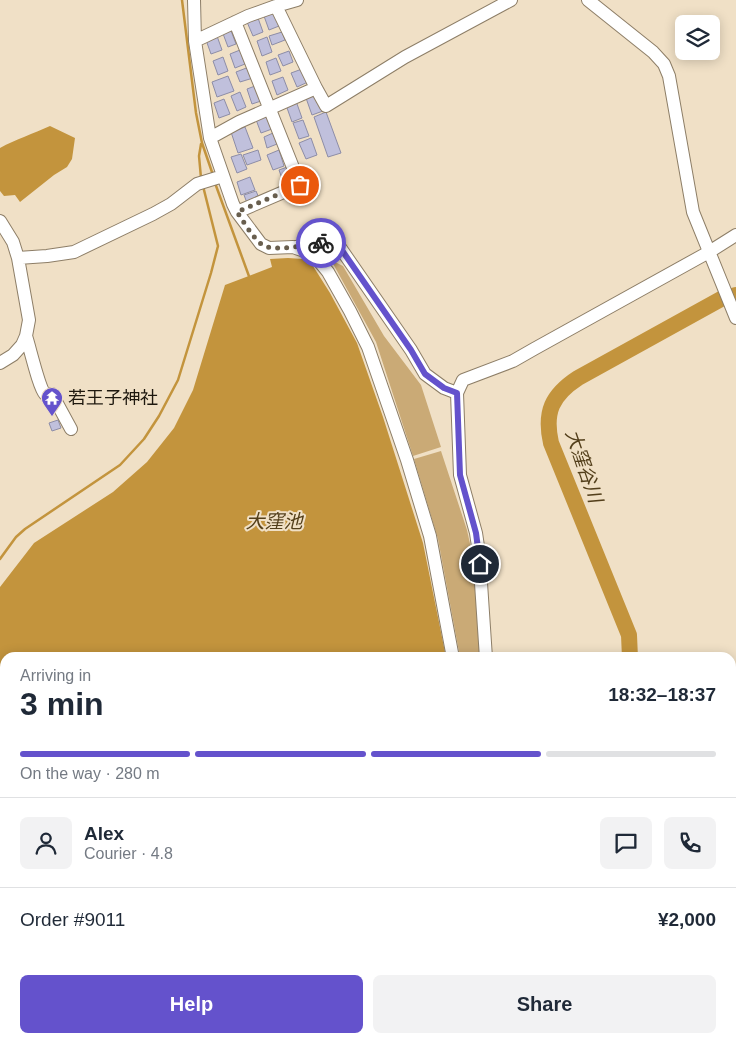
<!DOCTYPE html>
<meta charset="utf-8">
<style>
body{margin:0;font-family:Helvetica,"Noto Sans JP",sans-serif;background:#f2f2f3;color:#1f2937;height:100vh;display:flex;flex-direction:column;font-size:19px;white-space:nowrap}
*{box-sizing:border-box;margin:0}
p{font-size:16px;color:#747a83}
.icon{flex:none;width:28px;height:28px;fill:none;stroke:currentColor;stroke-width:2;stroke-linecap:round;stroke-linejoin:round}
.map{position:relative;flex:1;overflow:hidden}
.details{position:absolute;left:0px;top:652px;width:736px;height:391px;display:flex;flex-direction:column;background:#fff;border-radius:15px 15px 0 0;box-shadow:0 2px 12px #0003}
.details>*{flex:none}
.buttons{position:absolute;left:675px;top:15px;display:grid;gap:10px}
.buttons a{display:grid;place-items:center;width:45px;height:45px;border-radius:8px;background:#fff;box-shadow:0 2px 12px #0003;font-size:25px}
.pin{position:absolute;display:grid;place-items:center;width:42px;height:42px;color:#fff;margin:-21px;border:2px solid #fff;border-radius:50%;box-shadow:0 1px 5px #0007}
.courier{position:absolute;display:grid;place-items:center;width:50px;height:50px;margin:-25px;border:4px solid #6452cc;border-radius:50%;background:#fff;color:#222;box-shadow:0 1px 6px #0007}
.overview em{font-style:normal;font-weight:700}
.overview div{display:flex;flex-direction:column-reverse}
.overview{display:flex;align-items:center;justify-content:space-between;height:85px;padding:0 20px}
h1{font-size:32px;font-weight:700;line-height:38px}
.bar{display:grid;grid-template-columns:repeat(4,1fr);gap:8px 5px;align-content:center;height:60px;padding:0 20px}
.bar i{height:6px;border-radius:4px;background:#e0e1e3}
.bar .current{background:#6452cc}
.bar p{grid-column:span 4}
.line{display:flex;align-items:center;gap:12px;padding:0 20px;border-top:1px solid #e0e1e3}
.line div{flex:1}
.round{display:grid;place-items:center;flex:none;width:52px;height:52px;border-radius:8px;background:#f2f2f3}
.action{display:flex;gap:10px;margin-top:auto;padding:10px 20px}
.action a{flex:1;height:58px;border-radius:8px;background:#6452cc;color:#fff;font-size:20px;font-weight:700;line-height:58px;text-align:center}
.action a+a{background:#f2f2f3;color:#1f2937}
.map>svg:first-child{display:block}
</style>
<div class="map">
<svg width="736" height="1043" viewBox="0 0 736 1043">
<rect width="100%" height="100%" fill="#f0e0c6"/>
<path fill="#caaa76" d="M331,260L343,266L384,336L421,385L441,447L413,456L376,342Z
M441,451L467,530L474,562L481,657H460L438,539L414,459Z"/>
<path fill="#c3943d" d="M50,126L75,138L72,159L67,167L54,175L20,202L15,195L4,196L0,191V148C16,139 33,134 50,126Z
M288,258L303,259L313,266L330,293L357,343L383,417L423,543L446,657L5,658V888L0,890V587L34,543L113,492L147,462L174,428L193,390L225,285L272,267L270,259Z"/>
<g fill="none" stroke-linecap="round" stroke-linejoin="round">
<path stroke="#c3943d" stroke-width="2.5" d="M182,0L196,113L202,143L213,175
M201,178L199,156L201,144
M215,183L250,279
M0,559L16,537L25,529L120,465L144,439L159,416L178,380L211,273L218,246L203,186"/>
<path stroke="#c3943d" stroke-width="16" d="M630,658L629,635L551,443C544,412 552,395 578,378L721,299L736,295"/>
</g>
<path fill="#c0c0dc" stroke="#8d8da7" d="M274,12L279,26L269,30L264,16Z
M258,18L263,32L253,36L247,22Z
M230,28L236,44L228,47L222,31Z
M282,32L285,40L272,45L269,36Z
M217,36L222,50L211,54L206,40Z
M267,37L272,52L262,56L257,41Z
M240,50L245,64L235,68L230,54Z
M289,51L293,62L283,66L278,55Z
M223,57L228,71L218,75L213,61Z
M276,58L281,71L270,75L266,62Z
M249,67L253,78L240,82L236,72Z
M302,69L308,82L297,87L291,73Z
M228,76L234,91L217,97L212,82Z
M283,77L288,90L277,95L272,81Z
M255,86L261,101L252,104L247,89Z
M240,92L246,107L237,111L231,96Z
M317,94L323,111L312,115L306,98Z
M224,99L230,114L219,118L214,103Z
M296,101L302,118L292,122L286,105Z
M326,112L341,153L328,157L314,117Z
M266,113L272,129L261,133L255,117Z
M303,120L309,136L299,139L293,123Z
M245,127L253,148L238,153L231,132Z
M273,133L277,144L267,148L264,137Z
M311,138L317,155L306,159L299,143Z
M258,150L261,160L247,165L243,155Z
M279,150L284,166L273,170L267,155Z
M241,154L247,169L237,173L231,157Z
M290,166L295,180L284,184L279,170Z
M250,177L255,190L241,195L237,182Z
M256,191L259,198L247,203L244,195Z
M58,420L61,428L52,431L49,423Z"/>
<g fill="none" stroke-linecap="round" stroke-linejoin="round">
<g stroke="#8d7e67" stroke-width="14">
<path id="minor" d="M194,0L195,41L210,138L233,204L237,212L261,244L269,248L293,247L310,253L319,261L328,272L350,311L368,347L407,460L430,536L453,658
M588,0L653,52L664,64L669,76L693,212L736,318
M276,6L316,88
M235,22L300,185L237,212
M195,41L248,16L276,6L297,0
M210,138L239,122L316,88L326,106L405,57L511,0
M0,221L13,242L18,258L29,320L26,336L22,345L13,355L0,363
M296,247L332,242L339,246L411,350L425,374L444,388L457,393
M18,258L47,256L74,252L153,214L171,204L197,184L223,176
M26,336C30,348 39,388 45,394H52L71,429
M486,658L479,553L476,533L460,475L457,393L463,380L513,361L534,349L709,252L736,235
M731,920L736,919
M493,1039L494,1043
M711,1039L712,1043"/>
</g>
<use href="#minor" stroke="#fff" stroke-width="12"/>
</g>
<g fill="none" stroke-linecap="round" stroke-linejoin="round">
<path stroke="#685e4e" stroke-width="5" stroke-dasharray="0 9" d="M300,185L237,212C244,222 251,235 260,243C272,254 305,244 321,243"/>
<path stroke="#6452cc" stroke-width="6" d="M321,243L332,242L339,246L411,350L425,374L444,388L457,393L460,475L476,533L480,564"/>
</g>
<defs>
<g id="temple-pin" transform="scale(1.125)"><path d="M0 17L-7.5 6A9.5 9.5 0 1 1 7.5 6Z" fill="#6452cc" stroke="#f0e0c6"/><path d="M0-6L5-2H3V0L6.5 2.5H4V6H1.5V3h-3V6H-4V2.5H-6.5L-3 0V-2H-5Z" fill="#fff"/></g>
</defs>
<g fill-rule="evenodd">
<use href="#temple-pin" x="52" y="398"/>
</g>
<g text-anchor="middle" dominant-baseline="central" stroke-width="4" stroke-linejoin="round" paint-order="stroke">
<g font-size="18" fill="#1e180e" stroke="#f0e0c6" text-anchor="start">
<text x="68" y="398">若王子神社</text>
</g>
<g font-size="19" font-style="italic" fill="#533f1b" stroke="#f0e0c6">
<text transform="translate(584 466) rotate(71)">大窪谷川</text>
<text x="274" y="521">大窪池</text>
</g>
</g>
</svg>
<div class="buttons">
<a><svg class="icon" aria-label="layers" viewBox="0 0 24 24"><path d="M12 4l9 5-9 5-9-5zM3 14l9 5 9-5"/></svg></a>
</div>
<div class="pin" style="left:300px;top:185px;background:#ea580c"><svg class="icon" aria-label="bag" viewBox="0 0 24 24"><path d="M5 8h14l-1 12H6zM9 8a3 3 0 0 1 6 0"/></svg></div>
<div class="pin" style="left:480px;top:564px;background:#1f2937"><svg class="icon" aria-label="home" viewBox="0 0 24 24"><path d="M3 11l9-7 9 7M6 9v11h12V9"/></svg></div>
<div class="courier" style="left:321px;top:243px"><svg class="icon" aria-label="bike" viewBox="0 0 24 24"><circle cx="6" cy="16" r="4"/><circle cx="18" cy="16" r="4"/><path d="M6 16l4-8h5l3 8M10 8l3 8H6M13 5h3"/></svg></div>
<section class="details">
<div class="overview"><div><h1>3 min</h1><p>Arriving in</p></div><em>18:32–18:37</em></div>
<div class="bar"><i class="current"></i><i class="current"></i><i class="current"></i><i></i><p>On the way · 280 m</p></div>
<div class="line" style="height:90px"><a class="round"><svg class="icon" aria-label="person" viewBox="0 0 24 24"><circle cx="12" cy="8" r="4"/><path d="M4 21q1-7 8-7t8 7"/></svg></a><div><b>Alex</b><p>Courier · 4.8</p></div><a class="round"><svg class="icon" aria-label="chat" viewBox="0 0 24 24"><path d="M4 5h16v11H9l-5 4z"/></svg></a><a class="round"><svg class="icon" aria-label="phone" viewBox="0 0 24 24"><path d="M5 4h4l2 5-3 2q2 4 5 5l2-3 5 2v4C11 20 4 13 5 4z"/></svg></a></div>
<div class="line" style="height:65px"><div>Order #9011</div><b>¥2,000</b></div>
<div class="action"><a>Help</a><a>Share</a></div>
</section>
</div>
